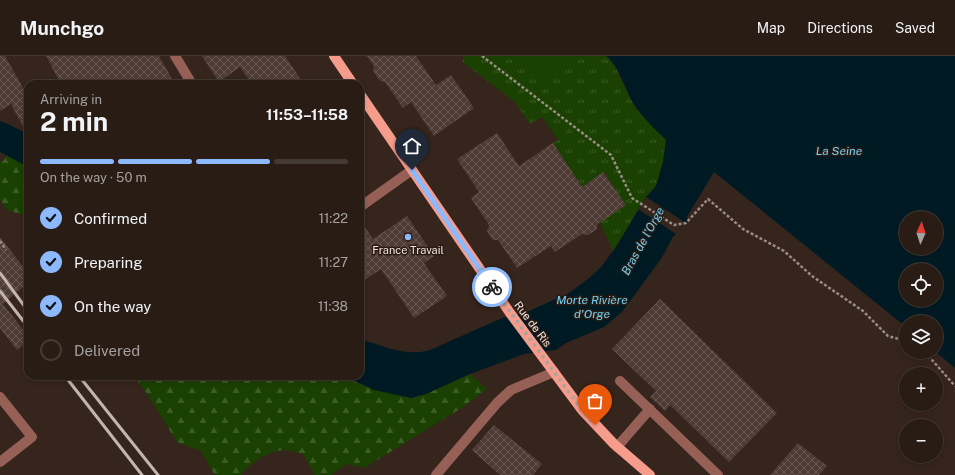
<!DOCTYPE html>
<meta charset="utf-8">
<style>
body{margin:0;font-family:"Public Sans",sans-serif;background:#342922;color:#f1f3f6;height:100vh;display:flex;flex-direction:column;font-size:15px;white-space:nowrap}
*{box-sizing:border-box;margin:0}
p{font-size:13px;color:#a5a1a0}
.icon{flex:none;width:22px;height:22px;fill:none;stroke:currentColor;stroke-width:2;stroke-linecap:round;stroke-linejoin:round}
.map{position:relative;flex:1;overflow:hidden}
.sheet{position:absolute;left:24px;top:24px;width:340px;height:300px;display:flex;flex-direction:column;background:#281c15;border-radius:12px;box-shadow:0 2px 6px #0003,0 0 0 1px #443a34}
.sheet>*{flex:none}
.needle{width:26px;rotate:3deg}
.buttons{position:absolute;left:899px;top:155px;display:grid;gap:8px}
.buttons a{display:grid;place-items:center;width:44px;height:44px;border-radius:50%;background:#281c15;box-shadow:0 2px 6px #0003,0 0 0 1px #443a34;font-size:20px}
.pin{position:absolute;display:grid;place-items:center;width:34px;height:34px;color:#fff;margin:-41px -17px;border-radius:50% 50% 50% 0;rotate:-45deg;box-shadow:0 0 4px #0007}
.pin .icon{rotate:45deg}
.courier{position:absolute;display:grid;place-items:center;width:40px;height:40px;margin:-20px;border:3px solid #8cb9fc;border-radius:50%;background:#fff;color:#222;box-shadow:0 1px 5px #0007}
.head em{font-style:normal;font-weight:700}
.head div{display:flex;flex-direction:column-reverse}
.head{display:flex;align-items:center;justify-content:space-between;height:68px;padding:0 16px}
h1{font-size:26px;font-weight:700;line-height:30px}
.bar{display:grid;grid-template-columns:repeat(4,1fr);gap:6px 4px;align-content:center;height:48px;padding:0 16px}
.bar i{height:5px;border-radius:3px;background:#443a34}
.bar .active{background:#8cb9fc}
.bar p{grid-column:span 4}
ol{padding:0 16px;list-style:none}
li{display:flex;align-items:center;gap:12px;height:44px}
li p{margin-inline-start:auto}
li .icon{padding:4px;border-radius:50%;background:#8cb9fc;color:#111;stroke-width:4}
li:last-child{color:#a5a1a0}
li i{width:22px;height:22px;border:2px solid #443a34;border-radius:50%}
header{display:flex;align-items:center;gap:24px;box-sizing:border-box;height:56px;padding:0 20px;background:#281c15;border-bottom:1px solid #443a34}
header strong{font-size:19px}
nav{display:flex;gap:22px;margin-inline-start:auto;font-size:14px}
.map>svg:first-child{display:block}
</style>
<header>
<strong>Munchgo</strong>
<nav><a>Map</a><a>Directions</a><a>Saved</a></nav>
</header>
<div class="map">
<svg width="955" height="419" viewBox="0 0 955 419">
<defs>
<pattern id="grass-tufts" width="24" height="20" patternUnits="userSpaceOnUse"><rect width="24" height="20" fill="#1a4101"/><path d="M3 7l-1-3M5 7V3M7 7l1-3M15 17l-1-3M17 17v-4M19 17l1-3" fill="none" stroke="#3c5c26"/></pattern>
<pattern id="forest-firs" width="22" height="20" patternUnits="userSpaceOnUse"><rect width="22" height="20" fill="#1a4101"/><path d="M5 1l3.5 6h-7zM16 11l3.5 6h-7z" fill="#3c5c26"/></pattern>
<pattern id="building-cross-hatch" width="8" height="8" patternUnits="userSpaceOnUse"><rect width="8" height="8" fill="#4f3b36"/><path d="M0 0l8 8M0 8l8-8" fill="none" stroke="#695753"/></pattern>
</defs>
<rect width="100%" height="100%" fill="#36251c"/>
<path fill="url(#grass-tufts)" d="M463,0H606C612,5 617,10 618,18L637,54L666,84L663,106L656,130L646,141L613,195L600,166L625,149L604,116L582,131L553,87L558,84L542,61L530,68L515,46L463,6Z"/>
<path fill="url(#forest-firs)" d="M8,99L28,111V160L7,154L0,144V106L3,105Z
M470,318L487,333L460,353L364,412L347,408L331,419H314V417L303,398C297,397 290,394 284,394C268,395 250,407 241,419H216L214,418L201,395L177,386L148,339L134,320H339L363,329L411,342L426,338Z"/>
<path fill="#1a4101" d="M513,0H565L544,25Z"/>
<path fill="#001a24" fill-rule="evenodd" d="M606,0H955V312L936,296V266H906V271L714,116L687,161L688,165L673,181L661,203L622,256L604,271L566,287L556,294L524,298L470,318L426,338L411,342L374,334L353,324L339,320H360V283C383,290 407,301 430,294L500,263L529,255L569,237L588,223L601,211L616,191L646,141L656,130L663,106L666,84C657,75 646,65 638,54C625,38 622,13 606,0ZM906,162H936V192H906ZM906,214H936V244H906Z
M0,65L8,68L28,78V111L0,96Z"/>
<path fill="#36251c" d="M646,141L686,167L676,178L638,153Z"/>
<path fill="url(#building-cross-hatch)" d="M0,0H5L28,41V80L11,48L0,55Z
M46,0H159L175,28H61Z
M202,0H285L304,28H252L240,11L219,26Z
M367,0H416L436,29L451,19L474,52L434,80L411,46L403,52L385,26L380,25L373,15L374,10Z
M497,77L519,110L553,87L582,131L603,116L626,149L598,168L596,174L588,179L582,178L555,196L551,190L517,212L498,184H493L487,175L489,169L471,142L479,136L457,103Z
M407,160L434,200L424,207L447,240L414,262L381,213L360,227V164L373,183Z
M0,181L28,217V227L3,248L28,280V285L17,294L0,272Z
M660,243L777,357L729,406L670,349L665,355L650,341L656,335L612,293Z
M494,369L542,408L533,419H500L472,394Z
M798,387L827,410L819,419H770Z"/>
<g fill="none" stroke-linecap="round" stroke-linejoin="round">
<path stroke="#9a8c85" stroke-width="2.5" stroke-dasharray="3 2" stroke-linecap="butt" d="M482,0L611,99L632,142L674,169L686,167L708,143L743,173L784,195L812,220L863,255L888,280L906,285
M0,185L6,194
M925,296L955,330"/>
<path stroke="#966056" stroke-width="10" d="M175,0L192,28
M360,151L412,114
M620,325L718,419
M0,341L32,381L0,406
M617,391L650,353
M436,419L497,347L511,334L554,316"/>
<path stroke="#f69c8c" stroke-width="10" d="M334,0L353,28
M360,38L510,257L582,354L614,388L650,419"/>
<path stroke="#c3b6af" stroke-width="3" d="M0,217L28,255
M0,235L28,271
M65,320L142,419
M79,320L158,419"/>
</g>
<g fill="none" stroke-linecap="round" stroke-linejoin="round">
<path stroke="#b0a29b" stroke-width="4" stroke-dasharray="0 7.2" d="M492,231L582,354L595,369"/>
<path stroke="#8cb9fc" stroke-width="5" d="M412,114L492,231"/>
</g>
<circle fill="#8cb9fc" stroke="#2b1b13" stroke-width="1.5" cx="408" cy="181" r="4"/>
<g text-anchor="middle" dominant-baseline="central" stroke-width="3" stroke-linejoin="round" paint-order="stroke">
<g font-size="11" fill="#f2e6e0" stroke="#2b1b13">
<text x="408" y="194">France Travail</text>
</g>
<g font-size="11" fill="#f2e6e0" stroke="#2b1b13">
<text transform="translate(533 268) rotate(53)">Rue de Ris</text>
</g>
<g font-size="12" font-style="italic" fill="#6fd2f6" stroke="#2b1b13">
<text x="839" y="95">La Seine</text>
<text transform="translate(643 185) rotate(-61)">Bras de l'Orge</text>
<text x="592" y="244">Morte Rivière<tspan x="592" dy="14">d'Orge</tspan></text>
</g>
</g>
</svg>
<div class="buttons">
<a><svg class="needle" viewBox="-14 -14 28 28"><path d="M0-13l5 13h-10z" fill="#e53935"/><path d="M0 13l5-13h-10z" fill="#a5a1a0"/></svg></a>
<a><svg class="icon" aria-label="locate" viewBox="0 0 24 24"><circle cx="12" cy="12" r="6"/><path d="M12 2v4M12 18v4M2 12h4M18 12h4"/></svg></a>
<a><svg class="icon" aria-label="layers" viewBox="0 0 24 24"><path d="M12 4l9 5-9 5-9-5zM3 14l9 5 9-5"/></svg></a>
<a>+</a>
<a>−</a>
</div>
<div class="pin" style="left:595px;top:369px;background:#ea580c"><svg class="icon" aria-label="bag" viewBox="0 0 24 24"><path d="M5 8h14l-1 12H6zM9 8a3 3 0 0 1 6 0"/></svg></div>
<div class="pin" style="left:412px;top:114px;background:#1f2937"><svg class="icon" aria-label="home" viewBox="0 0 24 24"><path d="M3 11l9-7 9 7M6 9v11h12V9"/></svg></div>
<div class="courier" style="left:492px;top:231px"><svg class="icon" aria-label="bike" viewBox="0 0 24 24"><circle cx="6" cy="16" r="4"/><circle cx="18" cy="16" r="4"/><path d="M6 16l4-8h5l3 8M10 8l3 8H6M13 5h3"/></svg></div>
<section class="sheet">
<div class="head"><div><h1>2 min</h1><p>Arriving in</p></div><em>11:53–11:58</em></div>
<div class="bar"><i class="active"></i><i class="active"></i><i class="active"></i><i></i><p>On the way · 50 m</p></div>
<ol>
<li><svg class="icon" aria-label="check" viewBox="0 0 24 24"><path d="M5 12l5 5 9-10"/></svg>Confirmed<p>11:22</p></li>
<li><svg class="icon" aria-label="check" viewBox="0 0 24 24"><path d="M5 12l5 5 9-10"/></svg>Preparing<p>11:27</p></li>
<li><svg class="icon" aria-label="check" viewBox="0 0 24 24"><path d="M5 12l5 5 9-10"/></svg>On the way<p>11:38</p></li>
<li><i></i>Delivered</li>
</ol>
</section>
</div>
